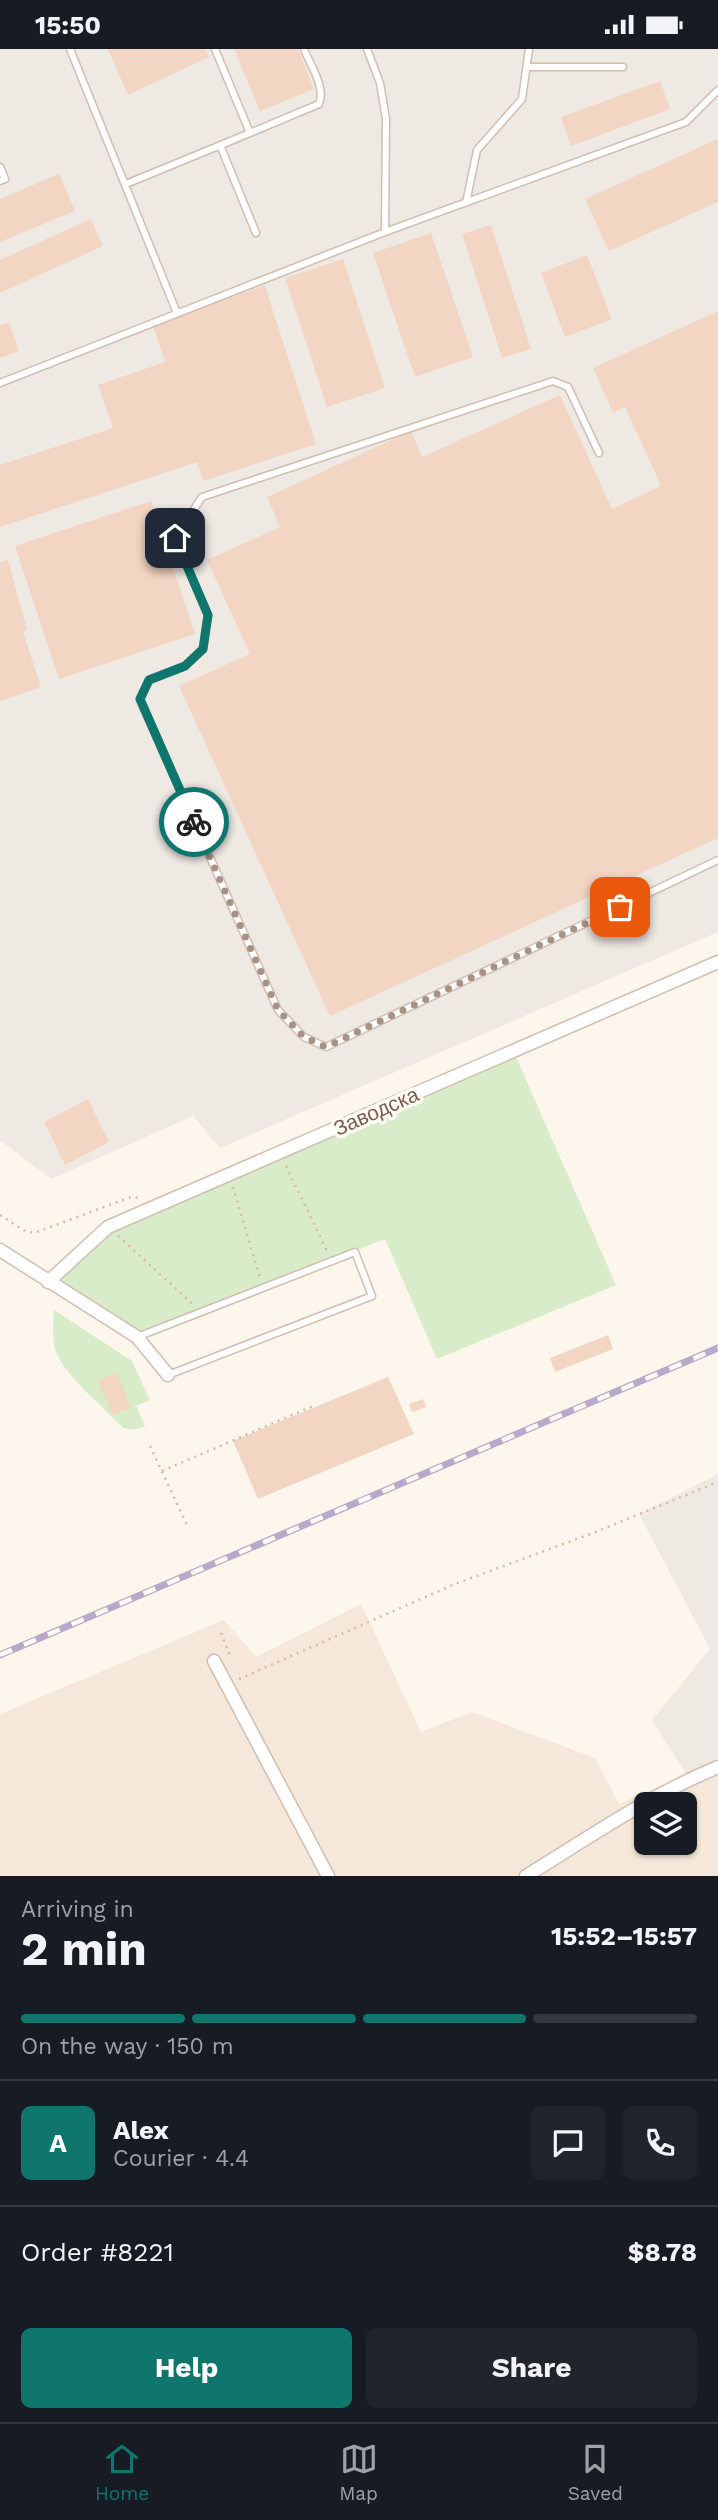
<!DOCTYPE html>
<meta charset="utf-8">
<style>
body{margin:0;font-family:"Work Sans",sans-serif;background:#20242c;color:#f1f3f6;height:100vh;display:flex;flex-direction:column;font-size:26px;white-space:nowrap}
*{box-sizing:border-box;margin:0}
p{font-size:23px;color:#9ea1a6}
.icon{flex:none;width:38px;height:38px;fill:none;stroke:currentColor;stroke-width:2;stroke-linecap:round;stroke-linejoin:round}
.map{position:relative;height:1827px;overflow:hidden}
.sheet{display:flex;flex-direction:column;background:#171b24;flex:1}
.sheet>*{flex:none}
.tools{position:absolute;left:634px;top:1743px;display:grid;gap:14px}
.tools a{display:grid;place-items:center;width:63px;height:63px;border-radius:10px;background:#171b24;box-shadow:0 2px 5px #0004;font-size:35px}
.pin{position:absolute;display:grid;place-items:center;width:60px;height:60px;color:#fff;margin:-30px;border-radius:14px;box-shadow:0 4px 10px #0006}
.courier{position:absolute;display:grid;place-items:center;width:70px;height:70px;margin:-35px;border:5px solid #0f766e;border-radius:50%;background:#fff;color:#222;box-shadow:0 2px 9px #0007}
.summary em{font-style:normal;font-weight:700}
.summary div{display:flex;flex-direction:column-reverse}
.summary{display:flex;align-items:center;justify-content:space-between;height:119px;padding:0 21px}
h1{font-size:46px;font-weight:700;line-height:52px}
.bar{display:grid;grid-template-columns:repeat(4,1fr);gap:10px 7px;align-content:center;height:84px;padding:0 21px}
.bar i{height:9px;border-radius:5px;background:#363941}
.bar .selected{background:#0f766e}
.bar p{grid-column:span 4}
.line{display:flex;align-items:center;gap:18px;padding:0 21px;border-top:2px solid #363941}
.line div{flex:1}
.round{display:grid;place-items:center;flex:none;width:74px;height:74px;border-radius:10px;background:#20242c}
.button{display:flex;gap:14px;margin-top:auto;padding:14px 21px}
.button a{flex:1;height:80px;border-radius:10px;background:#0f766e;color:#fff;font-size:28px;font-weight:700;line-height:80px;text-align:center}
.button a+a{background:#20242c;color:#f1f3f6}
.status{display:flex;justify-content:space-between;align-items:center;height:49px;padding:0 35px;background:#171b24;direction:ltr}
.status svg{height:19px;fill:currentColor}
.tabs{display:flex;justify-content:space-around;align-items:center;height:98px;border-top:2px solid #363941;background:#171b24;font-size:19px;color:#9ea1a6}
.tabs a{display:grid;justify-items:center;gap:4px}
.tabs .selected{color:#0f766e}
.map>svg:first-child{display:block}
</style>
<div class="status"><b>15:50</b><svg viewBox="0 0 49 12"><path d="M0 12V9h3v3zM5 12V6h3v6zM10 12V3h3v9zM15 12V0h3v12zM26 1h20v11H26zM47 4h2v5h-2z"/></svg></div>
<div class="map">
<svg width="718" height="1827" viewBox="0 0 718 1827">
<rect width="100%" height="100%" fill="#fdf6ec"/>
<path fill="#f5e8da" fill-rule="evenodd" d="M361,1555L421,1683L472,1663L595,1709L619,1755L718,1712V1827H0V1665L224,1571L256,1608ZM646,1755H684V1794H646Z"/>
<path fill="#efe9e4" d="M0,0H718V883L220,1099L193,1067L51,1130L0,1091Z
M718,1425V1712L686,1725L652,1671L710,1600L639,1465Z"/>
<path fill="#d8ecc9" d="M513,1001L616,1236L437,1310L385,1190L137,1288L48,1233L108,1178Z
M54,1261L132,1312L150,1351L136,1357L145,1377L134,1381L123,1379C105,1359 62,1325 55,1300C52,1287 53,1274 54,1261Z"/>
<path fill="#f3d5c3" d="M108,0H205L209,8L128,46Z
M234,0H298L314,40L260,62Z
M660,32L670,60L571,97L561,68Z
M718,90V153L609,202L585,150Z
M59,125L75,162L0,193V150Z
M91,170L103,197L0,244V211Z
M491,176L531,300L502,309L462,185Z
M431,184L473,308L415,328L373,204Z
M587,206L612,270L565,288L541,224Z
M343,210L385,339L327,358L285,229Z
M265,237L316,395L203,432L197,413L0,478V416L113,379L98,336L165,313L152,274Z
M718,262V789L330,967L179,637L250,605L207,511L280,478L267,448L411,382L422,408L560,346L612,460L661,437L625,358L613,364L593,319Z
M9,273L19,302L0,309V276Z
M151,452L195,585L59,630L15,497Z
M8,511L27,581L23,583L41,638L0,652V513Z
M88,1050L109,1093L65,1116L44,1073Z
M608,1286L613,1300L555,1323L550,1309Z
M117,1324L131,1359L112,1366L98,1331Z
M388,1328L414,1385L258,1450L233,1392Z
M423,1350L426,1358L412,1363L409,1355Z"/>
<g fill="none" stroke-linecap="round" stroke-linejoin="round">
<g stroke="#d1beb0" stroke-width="9">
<path id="service" d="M70,0L177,264
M367,0L380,34L386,70L385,183
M528,18H623
M250,84L319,55C326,38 310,16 304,0
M220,96L256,184
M0,118L5,130L0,132
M126,135L250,84L215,0
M466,154L477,101L522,50L529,0
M0,334L385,183L686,73L718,41
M599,404L568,338L553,332L202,448L175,489L208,566L203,600L185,617L149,631L140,651L278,961L304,988L326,998L718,811
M137,1288L355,1203L372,1247L168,1326"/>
</g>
<g stroke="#d1beb0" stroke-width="15">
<path id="minor" d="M0,1201L137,1288L168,1326
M48,1233L108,1178L718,913
M214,1612L328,1827
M526,1827C588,1789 650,1746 718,1718"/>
</g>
<path stroke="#d9b8a5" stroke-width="2.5" stroke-dasharray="2 5" stroke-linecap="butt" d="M286,1117L327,1202
M233,1138L260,1229
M0,1166L23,1181L34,1184L131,1148L139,1149
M118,1187L194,1256
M150,1397L188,1478
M162,1422L313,1357
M221,1584L229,1604L226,1605
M239,1630L455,1535L593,1484L718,1433"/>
<use href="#service" stroke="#fff" stroke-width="6"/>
<use href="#minor" stroke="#fff" stroke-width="12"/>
<g stroke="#b9a8c9" stroke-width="7">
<path id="rail" d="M0,1606L718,1299"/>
</g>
<use href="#rail" stroke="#fffaf3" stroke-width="4.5" stroke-dasharray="13" stroke-linecap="butt"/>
</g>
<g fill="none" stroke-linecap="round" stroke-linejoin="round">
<path stroke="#a89285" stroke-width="7" stroke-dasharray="0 12.6" d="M194,773L278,961L304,988L326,998L620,858"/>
<path stroke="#0f766e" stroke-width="9" d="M175,489L208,566L203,600L185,617L149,631L140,650L194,773"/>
</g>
<g text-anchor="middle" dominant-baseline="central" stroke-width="7" stroke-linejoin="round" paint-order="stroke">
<g font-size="21" fill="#7a5c4d" stroke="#fffaf3">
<text transform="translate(376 1062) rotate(-24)">Заводска</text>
</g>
</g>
</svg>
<div class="tools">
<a><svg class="icon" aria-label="layers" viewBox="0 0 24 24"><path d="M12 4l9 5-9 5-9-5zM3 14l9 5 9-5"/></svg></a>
</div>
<div class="pin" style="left:620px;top:858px;background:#ea580c"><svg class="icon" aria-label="bag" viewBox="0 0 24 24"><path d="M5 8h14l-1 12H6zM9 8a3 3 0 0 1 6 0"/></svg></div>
<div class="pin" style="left:175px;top:489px;background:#1f2937"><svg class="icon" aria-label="home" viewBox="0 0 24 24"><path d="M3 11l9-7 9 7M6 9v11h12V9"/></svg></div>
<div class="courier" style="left:194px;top:773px"><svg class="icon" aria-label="bike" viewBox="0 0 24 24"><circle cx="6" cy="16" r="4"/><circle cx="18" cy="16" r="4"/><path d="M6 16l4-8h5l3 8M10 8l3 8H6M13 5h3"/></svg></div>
</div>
<section class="sheet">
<div class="summary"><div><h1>2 min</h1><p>Arriving in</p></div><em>15:52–15:57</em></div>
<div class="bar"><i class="selected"></i><i class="selected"></i><i class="selected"></i><i></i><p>On the way · 150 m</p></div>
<div class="line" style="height:126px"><b class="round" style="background:#0f766e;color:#fff">A</b><div><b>Alex</b><p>Courier · 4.4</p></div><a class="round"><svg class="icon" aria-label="chat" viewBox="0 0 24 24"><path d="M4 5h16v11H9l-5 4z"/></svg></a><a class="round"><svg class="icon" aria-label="phone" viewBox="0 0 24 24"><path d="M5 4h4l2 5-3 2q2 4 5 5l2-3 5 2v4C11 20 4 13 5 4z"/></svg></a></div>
<div class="line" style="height:91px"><div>Order #8221</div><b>$8.78</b></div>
<div class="button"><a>Help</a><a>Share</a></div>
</section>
<nav class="tabs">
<a class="selected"><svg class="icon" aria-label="home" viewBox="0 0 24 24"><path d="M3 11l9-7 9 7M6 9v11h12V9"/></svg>Home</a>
<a><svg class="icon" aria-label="map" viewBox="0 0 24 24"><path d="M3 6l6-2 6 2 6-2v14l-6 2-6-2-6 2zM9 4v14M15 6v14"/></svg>Map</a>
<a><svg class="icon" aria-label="saved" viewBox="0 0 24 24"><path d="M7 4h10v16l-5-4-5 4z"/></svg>Saved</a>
</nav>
